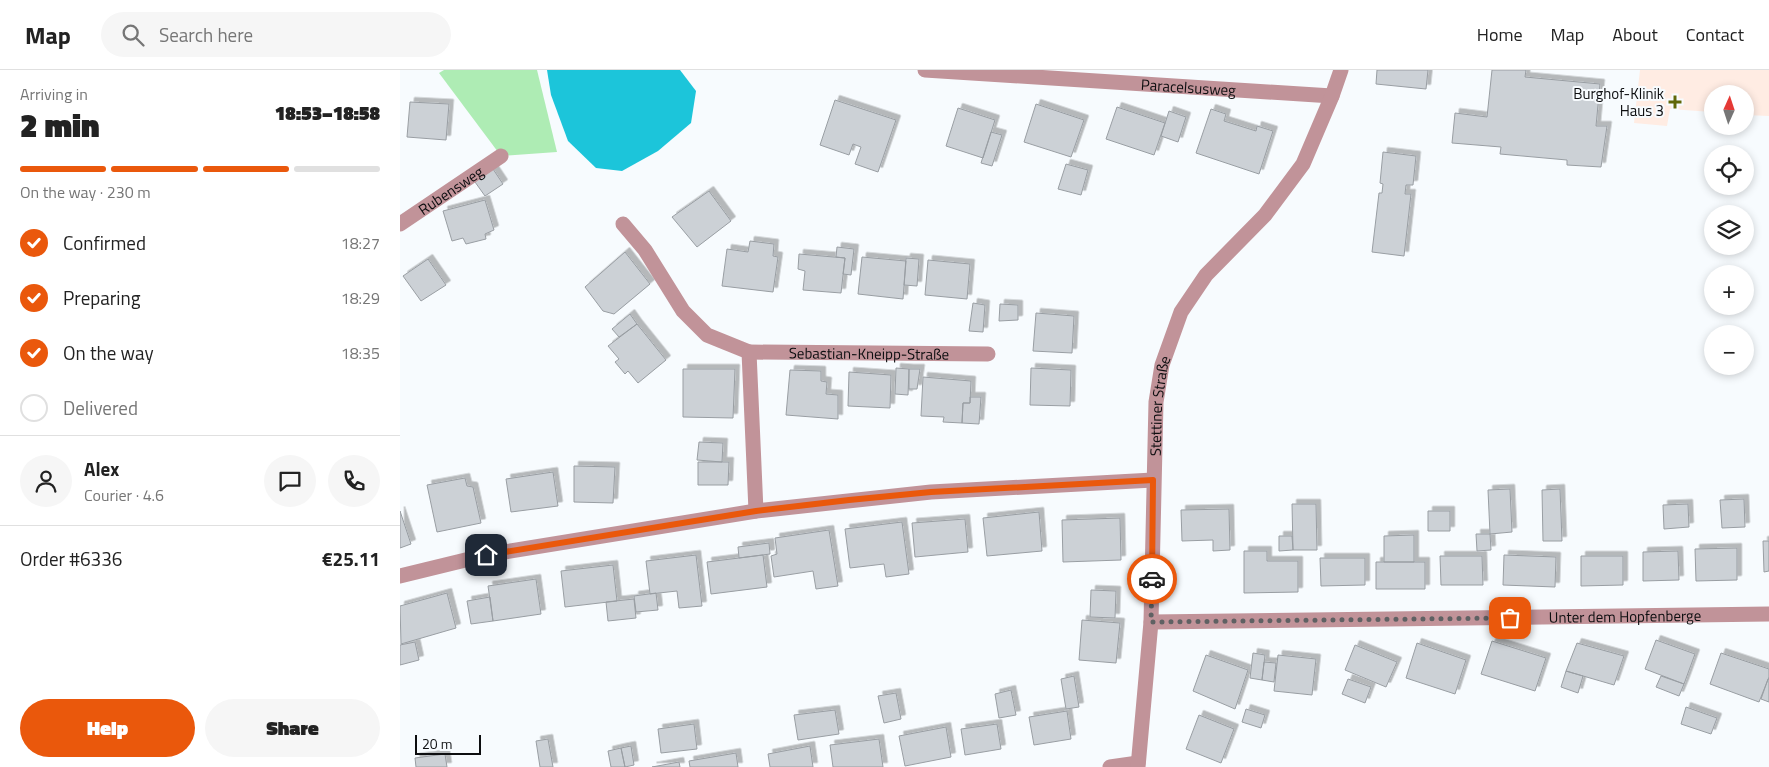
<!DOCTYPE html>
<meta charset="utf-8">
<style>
body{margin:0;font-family:"Titillium Web",sans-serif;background:#f6f6f6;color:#222;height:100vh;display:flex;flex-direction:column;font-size:19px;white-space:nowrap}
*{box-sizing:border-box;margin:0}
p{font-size:16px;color:#767676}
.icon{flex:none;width:28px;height:28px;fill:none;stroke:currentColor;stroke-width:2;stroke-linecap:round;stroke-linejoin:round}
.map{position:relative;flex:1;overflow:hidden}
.details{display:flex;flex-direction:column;background:#fff;width:400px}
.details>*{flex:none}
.needle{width:32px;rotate:3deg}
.tools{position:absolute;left:1304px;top:15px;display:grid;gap:10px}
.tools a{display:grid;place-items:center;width:50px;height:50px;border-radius:50%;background:#fff;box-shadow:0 2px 8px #0003;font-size:25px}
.scale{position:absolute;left:15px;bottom:12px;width:66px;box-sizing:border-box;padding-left:5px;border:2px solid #0d0e10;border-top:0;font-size:14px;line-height:18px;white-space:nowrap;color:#0d0e10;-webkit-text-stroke:4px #f7fbfe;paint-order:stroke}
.pin{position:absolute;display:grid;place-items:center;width:42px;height:42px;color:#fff;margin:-21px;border-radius:10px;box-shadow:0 2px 8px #0006}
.courier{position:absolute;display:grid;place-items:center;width:50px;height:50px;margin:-25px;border:4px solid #ea580c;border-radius:50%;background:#fff;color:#222;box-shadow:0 1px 6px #0007}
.summary em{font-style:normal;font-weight:800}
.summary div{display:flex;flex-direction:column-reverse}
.summary{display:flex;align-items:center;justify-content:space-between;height:85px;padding:0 20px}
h1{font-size:32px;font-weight:800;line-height:38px}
.bar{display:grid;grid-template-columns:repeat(4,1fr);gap:8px 5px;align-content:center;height:60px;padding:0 20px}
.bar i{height:6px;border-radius:4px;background:#e0e0e0}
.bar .current{background:#ea580c}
.bar p{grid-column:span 4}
.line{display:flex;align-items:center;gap:12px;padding:0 20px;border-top:1px solid #e0e0e0}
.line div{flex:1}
.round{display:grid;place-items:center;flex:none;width:52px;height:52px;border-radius:26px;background:#f6f6f6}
ol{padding:0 20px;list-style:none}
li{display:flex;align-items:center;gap:15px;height:55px}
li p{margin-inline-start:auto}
li .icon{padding:5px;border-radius:50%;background:#ea580c;color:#fff;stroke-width:4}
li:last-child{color:#767676}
li i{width:28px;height:28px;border:2px solid #e0e0e0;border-radius:50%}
.action{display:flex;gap:10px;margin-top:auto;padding:10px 20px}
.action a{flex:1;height:58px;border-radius:30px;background:#ea580c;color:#fff;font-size:20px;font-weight:800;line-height:58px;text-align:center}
.action a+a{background:#f6f6f6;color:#222}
header{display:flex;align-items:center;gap:30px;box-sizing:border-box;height:70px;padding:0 25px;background:#fff;border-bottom:1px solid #e0e0e0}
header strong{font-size:24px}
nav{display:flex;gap:28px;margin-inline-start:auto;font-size:18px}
.search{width:350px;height:45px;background:#f6f6f6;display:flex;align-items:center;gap:12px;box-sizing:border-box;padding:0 18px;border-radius:28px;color:#767676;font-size:19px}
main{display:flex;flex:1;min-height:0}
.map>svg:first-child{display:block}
</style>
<header>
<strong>Map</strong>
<div class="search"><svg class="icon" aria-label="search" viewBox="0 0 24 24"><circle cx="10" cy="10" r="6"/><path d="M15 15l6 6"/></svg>Search here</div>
<nav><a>Home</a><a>Map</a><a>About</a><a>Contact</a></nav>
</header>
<main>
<section class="details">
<div class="summary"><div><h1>2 min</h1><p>Arriving in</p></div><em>18:53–18:58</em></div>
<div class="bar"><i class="current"></i><i class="current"></i><i class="current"></i><i></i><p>On the way · 230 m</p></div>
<ol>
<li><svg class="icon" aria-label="check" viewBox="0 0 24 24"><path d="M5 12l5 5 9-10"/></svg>Confirmed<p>18:27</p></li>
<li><svg class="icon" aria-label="check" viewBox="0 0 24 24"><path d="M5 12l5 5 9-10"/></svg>Preparing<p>18:29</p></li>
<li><svg class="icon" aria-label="check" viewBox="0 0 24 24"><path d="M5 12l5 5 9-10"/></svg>On the way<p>18:35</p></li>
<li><i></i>Delivered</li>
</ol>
<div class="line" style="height:90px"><a class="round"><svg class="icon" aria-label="person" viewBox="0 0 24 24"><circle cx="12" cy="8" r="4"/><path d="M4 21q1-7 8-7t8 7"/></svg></a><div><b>Alex</b><p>Courier · 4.6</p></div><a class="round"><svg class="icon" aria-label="chat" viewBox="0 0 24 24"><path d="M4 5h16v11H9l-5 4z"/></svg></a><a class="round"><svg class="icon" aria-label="phone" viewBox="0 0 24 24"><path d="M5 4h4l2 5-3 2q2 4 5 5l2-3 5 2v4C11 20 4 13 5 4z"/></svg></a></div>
<div class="line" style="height:65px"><div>Order #6336</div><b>€25.11</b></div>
<div class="action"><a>Help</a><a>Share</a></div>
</section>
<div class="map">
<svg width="1369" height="697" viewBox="0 0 1369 697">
<defs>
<filter id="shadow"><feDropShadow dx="4.5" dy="-4.5" stdDeviation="0" flood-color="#0004"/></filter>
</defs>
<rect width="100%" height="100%" fill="#f7fbfe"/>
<path fill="#ffece3" d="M1240,0H1369V46L1345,45V24H1312V42L1270,39L1267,56L1234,53Z"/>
<path fill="#aeecb4" d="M44,0H137L157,82L101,86L39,3Z"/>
<path fill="#1cc5da" d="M147,0H280L296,21L291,53L258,81L222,101L196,98L168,71L151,25Z"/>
<path fill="#ccd1d6" stroke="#999ea3" filter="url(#shadow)" d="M977,0H1028L1026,19L976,14Z
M1092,0H1126L1125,7L1200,14L1196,56H1207L1201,97L1167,95V90L1100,84L1101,77L1052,73L1055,43L1087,47Z
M435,30L496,50L478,102L455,94L461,77L453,74L449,85L420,75Z
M10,32L49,34L46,70L7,67Z
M636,34L684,50L671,87L624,72Z
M717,37L765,53L754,85L706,69Z
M558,38L595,50L583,88L546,76Z
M811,39L826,44L824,51L856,61L857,56L873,61L859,104L796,83Z
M769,41L786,47L778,72L761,66Z
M591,62L602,65L592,96L581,93Z
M983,82L1016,86L1013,115H1006L1005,124H1011L1004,186L972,182L979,123H982L983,114L980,113Z
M666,94L688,100L681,125L658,119Z
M93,99L103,114L85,126L75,112Z
M309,121L331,151L297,177L272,147Z
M85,130L94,160L85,164L86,169L66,174L63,168L52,171L43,141Z
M350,171L374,174L373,186L378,187L373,222L322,216L327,179L348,182Z
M437,177L454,179L451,205L443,204L445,188L436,187Z
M225,182L250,214L214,244L203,241L185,217Z
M399,184L445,188L441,223L403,220L405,201L398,199Z
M462,187L506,191L503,229L458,224Z
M506,188L519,189L517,216L504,215Z
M28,189L46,215L21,231L3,206Z
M528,190L570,194L567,229L525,225Z
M573,233L585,235L583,262L569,261Z
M600,234L618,235V250L599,251Z
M636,243L674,246L672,283L633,281Z
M230,244L237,254L219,267L212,259Z
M237,254L266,290L238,313L228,301L225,304L215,292L219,289L208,276Z
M496,298L509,299L508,325L495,324Z
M631,298L671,300L670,336L630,335Z
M283,299H335L333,348L283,347Z
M509,299H520L517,319H509Z
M390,300L421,301V311L427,312L426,324L438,325V349L386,345Z
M449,302L491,305L490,338L448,336Z
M523,307L571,311L570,333H563L562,353L543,352L544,347L521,346Z
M570,327H581L579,354L562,353L563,333H570Z
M299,372L323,373L322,392L297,390Z
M298,392H329L328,415H298Z
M174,396L215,397L213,433L174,432Z
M153,402L158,436L111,442L106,409Z
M65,408L67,416L73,417L81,453L37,462L27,415Z
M1110,419L1112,462L1090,464L1088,420Z
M1160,419L1162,471H1143L1142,420Z
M1344,429L1345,457L1322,458L1320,430Z
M892,434H916L917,480H893Z
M1288,434L1289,457L1264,459L1263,435Z
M829,439L830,480L813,481V470L782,471L781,440Z
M0,441L11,474L0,478Z
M1028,441H1050V461H1028Z
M639,442L642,481L587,486L583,448Z
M720,448L721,490L663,492L662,450Z
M565,449L568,482L515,487L512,453Z
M502,452L509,504L486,507L484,494L450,498L445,459Z
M429,460L438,516L416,519L413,501L374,507L371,486L377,484L375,468Z
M1076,464H1090L1091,480L1077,481Z
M1014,465V492H984V466Z
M879,466H892L893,480L879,481Z
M1363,471H1369V501L1364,502Z
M369,473L370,484L339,488L338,477Z
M1337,478V510L1296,511L1295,479Z
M844,481H867V491H898V522L844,523Z
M1278,481L1279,510L1243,511V482Z
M296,485L302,536L279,538L277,521L250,524L246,491Z
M363,485L367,517L311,524L307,492Z
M1104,485L1156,487L1155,517L1103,515Z
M1040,486H1082L1083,515H1041Z
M1181,486H1223V515L1181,516Z
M920,488H965V515L921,516Z
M976,492H1025V519H976Z
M213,495L217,531L165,537L161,501Z
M136,509L141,544L93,551L88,516Z
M691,520L716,521L715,548L690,547Z
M47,523L56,558L1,574L0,536Z
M256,523L258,540L236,542L234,526Z
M90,527L93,551L71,554L67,531Z
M234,529L236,548L208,551L206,532Z
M682,550L720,553L716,593L679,590Z
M1256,570L1295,584L1284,614L1245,599Z
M1092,571L1146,588L1135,621L1081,604Z
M15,572L19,590L0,595V575Z
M1017,573L1066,590L1055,624L1006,608Z
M1177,573L1224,586L1214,615L1166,601Z
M955,575L997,592L986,617L945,600Z
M853,583L865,585L862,610L850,608Z
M1321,583L1369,599V607L1359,632L1310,614Z
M806,585L848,600L835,639L793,621Z
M878,585L916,589L912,625L874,621Z
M864,592L876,593L874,612L862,610Z
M1166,601L1183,606L1178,623L1161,617Z
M674,606L679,637L666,639L661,609Z
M1261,606L1284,614L1279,626L1256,617Z
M948,609L971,617L965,633L942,624Z
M1368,609H1369V632L1361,629Z
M611,620L616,645L599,648L595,624Z
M496,623L501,649L484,653L478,626Z
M1286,637L1317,648L1311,664L1281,654Z
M846,639L865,645L861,658L842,652Z
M435,640L439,664L398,670L394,645Z
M667,641L671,669L634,675L629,647Z
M799,645L834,659L821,693L786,679Z
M294,654L297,679L261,683L258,659Z
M597,654L601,679L565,685L561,659Z
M546,657L551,687L505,696L499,666Z
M148,669L153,697H140L136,671Z
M479,669L483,697H433L430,675Z
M231,676L234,695L225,697L221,678Z
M410,676L413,697H370L368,684Z
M221,678L225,697H211L208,681Z
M336,683L338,697H290L289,691Z
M45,684L47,697H16L15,688Z
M279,692L280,697H252Z"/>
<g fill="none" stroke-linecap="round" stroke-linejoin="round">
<g stroke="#c19399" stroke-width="15">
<path id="s1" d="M525,0L932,26"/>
<path id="s2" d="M0,154L101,86"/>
<path d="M223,154L245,180L283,241L307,265L349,282L356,441"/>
<path id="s3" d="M349,282L588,284"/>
<path d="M0,506L86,485L356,441L531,422L753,410"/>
<path id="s4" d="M751,552L1369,544"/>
<path d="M710,697L738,693"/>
<path id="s5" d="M738,697L751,552L756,332L762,295L781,242L806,205L865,145L903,94L932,26L941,0"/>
</g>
</g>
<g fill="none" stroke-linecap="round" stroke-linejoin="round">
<path stroke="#5f6163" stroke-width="5" stroke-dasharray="0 9" d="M752,509L751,552L1110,548"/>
<path stroke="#ea580c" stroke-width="6" d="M86,485L356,441L449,430L531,422L753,410L752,509"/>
</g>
<path fill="#606708" stroke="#f7fbfe" stroke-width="2" d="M1272.5 24.5h5v5h5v5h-5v5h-5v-5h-5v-5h5z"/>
<g text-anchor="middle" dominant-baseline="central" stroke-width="4" stroke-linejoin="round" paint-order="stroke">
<g font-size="15" fill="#0d0e10" stroke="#f7fbfe">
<text stroke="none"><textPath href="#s1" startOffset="264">Paracelsusweg</textPath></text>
<text stroke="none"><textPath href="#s2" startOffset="61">Rubensweg</textPath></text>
<text stroke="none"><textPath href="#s3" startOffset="120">Sebastian-Kneipp-Straße</textPath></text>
<text stroke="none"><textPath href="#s5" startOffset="362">Stettiner Straße</textPath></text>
<text stroke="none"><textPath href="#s4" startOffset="474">Unter dem Hopfenberge</textPath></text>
</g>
<g font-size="15" fill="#0d0e10" stroke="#f7fbfe" text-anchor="end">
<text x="1264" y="23">Burghof-Klinik<tspan x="1264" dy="17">Haus 3</tspan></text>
</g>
</g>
</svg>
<div class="tools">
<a><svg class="needle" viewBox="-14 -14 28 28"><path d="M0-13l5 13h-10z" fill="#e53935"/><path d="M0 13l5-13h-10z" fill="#767676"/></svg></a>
<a><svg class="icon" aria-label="locate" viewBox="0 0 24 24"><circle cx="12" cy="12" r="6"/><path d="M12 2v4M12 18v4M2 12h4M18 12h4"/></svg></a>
<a><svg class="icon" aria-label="layers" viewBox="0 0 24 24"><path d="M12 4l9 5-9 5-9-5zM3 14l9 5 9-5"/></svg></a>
<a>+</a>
<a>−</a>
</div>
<div class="scale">20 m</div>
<div class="pin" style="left:1110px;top:548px;background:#ea580c"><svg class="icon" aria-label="bag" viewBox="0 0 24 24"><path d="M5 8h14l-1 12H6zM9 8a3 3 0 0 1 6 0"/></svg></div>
<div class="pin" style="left:86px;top:485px;background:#1f2937"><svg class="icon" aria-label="home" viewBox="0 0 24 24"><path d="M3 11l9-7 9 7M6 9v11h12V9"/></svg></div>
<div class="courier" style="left:752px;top:509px"><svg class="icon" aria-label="car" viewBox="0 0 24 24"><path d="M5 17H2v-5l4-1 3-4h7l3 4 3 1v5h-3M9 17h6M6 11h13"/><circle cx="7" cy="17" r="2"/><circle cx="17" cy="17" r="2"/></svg></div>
</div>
</main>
